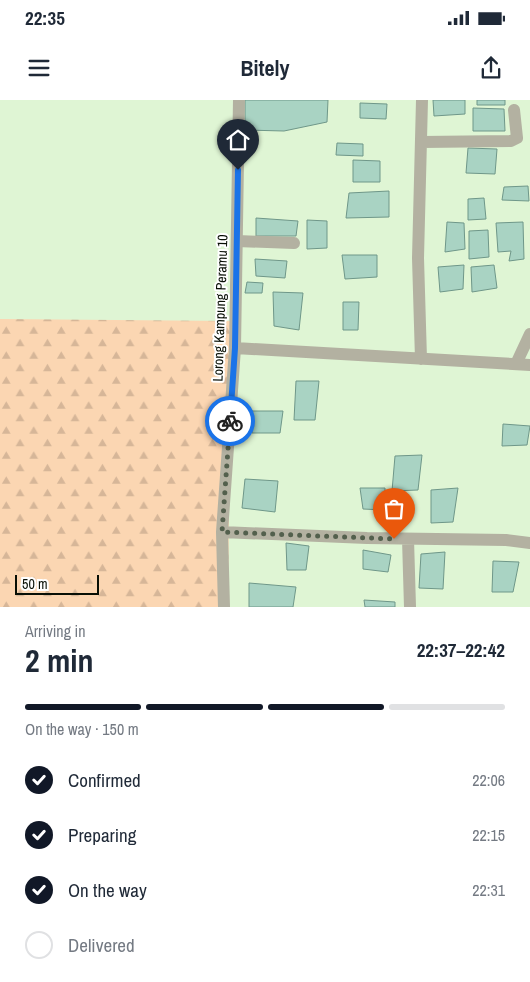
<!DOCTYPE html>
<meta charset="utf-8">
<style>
body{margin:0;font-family:"Archivo Narrow",sans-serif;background:#f2f2f3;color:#1f2937;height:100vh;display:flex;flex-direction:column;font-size:19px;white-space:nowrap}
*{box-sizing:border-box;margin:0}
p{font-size:16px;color:#747a83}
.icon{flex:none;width:28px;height:28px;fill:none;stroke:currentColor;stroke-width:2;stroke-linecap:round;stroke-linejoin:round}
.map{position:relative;height:507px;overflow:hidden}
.details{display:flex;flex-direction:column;background:#fff;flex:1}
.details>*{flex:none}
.scale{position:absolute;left:15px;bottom:12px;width:84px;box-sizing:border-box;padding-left:5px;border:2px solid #080f05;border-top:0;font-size:14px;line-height:18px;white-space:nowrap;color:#080f05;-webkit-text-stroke:4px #fff;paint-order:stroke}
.pin{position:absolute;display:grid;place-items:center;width:42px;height:42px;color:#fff;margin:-51px -21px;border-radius:50% 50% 50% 0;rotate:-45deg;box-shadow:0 0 5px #0007}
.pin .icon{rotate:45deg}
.courier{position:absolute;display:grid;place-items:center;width:50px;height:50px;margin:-25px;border:4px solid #1a73e8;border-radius:50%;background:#fff;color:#222;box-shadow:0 1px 6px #0007}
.summary em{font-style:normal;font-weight:700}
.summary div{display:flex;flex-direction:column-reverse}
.summary{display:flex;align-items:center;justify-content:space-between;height:85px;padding:0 25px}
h1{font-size:32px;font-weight:700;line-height:38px}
.bar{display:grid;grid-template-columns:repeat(4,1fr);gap:8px 5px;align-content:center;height:60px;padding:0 25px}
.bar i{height:6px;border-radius:4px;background:#e0e1e3}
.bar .on{background:#111827}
.bar p{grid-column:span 4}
ol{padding:0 25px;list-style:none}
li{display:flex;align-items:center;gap:15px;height:55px}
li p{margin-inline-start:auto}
li .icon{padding:5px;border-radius:50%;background:#111827;color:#fff;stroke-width:4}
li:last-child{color:#747a83}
li i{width:28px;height:28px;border:2px solid #e0e1e3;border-radius:50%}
.status{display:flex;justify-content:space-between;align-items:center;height:35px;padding:0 25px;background:#fff;direction:ltr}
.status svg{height:14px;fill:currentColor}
header{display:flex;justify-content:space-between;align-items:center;height:65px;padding:0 25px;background:#fff;font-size:22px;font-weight:700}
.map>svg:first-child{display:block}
</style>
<div class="status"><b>22:35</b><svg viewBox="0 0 49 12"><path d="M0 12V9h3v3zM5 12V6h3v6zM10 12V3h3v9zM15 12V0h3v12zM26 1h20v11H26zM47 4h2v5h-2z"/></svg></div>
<header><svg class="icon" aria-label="menu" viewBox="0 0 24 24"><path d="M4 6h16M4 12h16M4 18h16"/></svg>Bitely<svg class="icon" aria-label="share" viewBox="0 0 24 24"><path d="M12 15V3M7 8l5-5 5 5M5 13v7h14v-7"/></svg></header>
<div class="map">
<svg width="530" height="507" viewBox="0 0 530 507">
<defs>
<pattern id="forest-firs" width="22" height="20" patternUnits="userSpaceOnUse" patternTransform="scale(1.25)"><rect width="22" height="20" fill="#fbd6b2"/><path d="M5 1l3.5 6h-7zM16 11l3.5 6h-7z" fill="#d6b698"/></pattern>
</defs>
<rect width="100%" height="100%" fill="#dff5d4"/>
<path fill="url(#forest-firs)" d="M0,219L231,221L228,507H0Z"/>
<path fill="#a9d3c3" stroke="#6f9789" d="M245,0H328L327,22L284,31L245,30Z
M433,0H465V14L434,16Z
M477,0H505V5H477Z
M360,3L387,4L386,19L360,18Z
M473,8L504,9L505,31H473Z
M337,43L363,44V56L336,55Z
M468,48L497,49L495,74L466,73Z
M353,60L380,61V82H353Z
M528,86L529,101L502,100L504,87Z
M389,91V117L346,118L349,93Z
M484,98L486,119L468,120V99Z
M256,118L298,121L296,136H256Z
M307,120L327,121V148L307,149Z
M447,122L464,123L465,149L445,152Z
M523,122L524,159L509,161L511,151L498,152L496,123Z
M488,130L489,157L469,159V131Z
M342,155H377V177L345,179Z
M255,159L287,161L285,178L256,176Z
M464,165L463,189L440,192L438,167Z
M494,165L497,188L472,192L471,167Z
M247,182L263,183L262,193H245Z
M273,192L303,193L299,230L274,226Z
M343,202H359L358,230H343Z
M296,281H319L315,320H294Z
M251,311H283L280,333H252Z
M503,324L530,326L527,345L502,346Z
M422,355L418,390L392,391L395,356Z
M245,379L278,381L275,412L242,408Z
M360,388H385V410L363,409Z
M458,388L453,422L431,423V390Z
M286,443L309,446L306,470H287Z
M363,450L391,455L388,472L363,469Z
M445,452L443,489L419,488L421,454Z
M493,461L519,462L513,492H492Z
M249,483L296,487L293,507H249Z
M364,500L395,502V507H365Z"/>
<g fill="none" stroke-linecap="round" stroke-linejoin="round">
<path stroke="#b3b1a1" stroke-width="12" d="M422,42L511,41L517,38L514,10
M237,141L294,143
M235,248L530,265
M421,259L418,158L422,0
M516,264L530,234
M222,432L367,438L506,440L530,443
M408,439L410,507
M224,507L222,432L235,248L239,0"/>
</g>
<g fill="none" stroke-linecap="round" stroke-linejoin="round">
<path stroke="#53604d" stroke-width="5" stroke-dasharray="0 9" d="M230,321L222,432L394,439"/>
<path stroke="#1a73e8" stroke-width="6" d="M230,321L235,248L238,70"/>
</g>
<g text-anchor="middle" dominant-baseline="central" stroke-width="4" stroke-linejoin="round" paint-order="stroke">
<g font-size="14" fill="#080f05" stroke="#fff">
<text transform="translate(220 208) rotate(-88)">Lorong Kampung Peramu 10</text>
</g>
</g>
</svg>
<div class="scale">50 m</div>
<div class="pin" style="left:394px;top:439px;background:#ea580c"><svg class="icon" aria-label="bag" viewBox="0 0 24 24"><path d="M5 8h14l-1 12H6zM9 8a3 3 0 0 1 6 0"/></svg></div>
<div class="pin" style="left:238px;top:70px;background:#1f2937"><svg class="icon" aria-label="home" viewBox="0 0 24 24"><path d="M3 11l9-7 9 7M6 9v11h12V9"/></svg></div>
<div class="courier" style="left:230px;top:321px"><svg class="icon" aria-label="bike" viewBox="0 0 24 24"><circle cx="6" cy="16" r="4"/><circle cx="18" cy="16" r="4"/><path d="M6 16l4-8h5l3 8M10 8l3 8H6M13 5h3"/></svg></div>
</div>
<section class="details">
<div class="summary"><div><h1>2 min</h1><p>Arriving in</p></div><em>22:37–22:42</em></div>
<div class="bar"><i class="on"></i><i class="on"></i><i class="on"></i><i></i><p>On the way · 150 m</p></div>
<ol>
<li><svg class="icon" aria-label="check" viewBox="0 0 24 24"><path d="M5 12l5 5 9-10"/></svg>Confirmed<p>22:06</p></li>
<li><svg class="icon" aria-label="check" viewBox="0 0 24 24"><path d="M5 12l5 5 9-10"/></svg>Preparing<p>22:15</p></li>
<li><svg class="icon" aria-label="check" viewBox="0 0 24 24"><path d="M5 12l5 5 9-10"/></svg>On the way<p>22:31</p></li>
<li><i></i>Delivered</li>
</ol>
</section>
